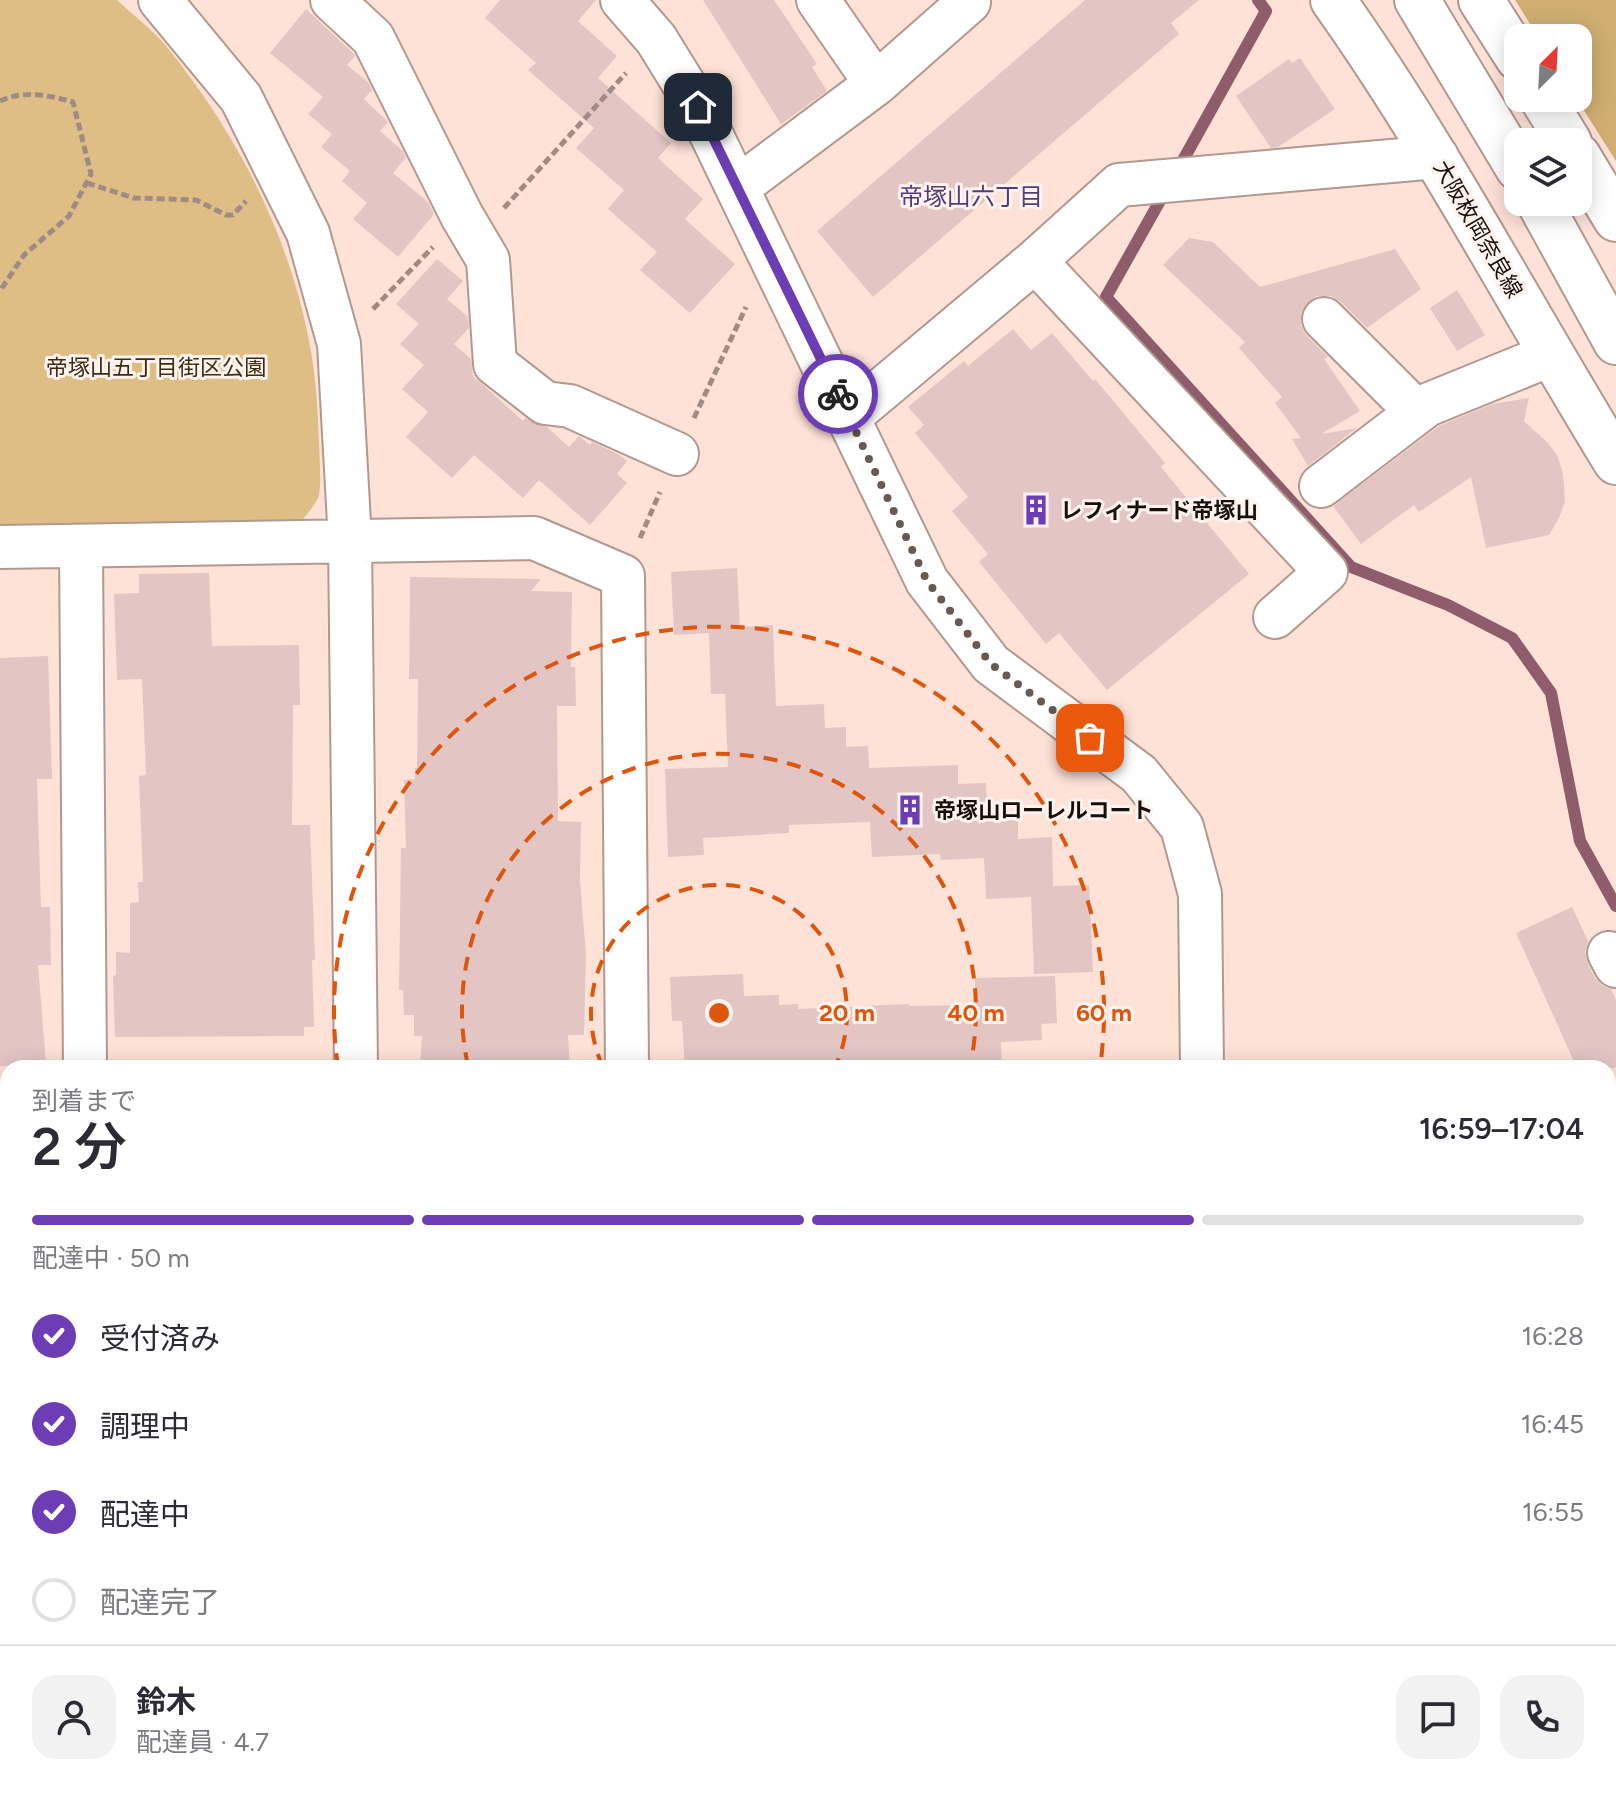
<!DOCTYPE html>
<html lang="ja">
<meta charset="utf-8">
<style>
body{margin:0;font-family:Figtree,"Noto Sans JP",sans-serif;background:#f2f2f3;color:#2b2b33;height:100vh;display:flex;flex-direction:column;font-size:30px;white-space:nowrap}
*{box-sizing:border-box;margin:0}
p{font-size:26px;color:#7c7c81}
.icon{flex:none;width:44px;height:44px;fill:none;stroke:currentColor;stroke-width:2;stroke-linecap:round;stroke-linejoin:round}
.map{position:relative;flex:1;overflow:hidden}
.details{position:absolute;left:0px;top:1060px;width:1616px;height:744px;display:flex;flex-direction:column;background:#fff;border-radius:24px 24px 0 0;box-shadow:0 4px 20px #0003}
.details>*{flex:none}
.needle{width:52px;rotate:24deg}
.controls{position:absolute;left:1504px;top:24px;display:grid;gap:16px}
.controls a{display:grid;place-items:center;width:88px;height:88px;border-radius:16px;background:#fff;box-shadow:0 4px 20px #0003;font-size:40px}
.pin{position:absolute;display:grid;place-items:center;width:68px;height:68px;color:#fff;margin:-34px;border-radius:16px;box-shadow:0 4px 12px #0006}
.courier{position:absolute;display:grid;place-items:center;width:80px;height:80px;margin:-40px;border:6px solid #6c3db4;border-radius:50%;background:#fff;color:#222;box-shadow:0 2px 10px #0007}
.headline em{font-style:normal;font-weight:600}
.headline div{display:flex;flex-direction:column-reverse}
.headline{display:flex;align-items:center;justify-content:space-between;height:136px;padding:0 32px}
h1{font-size:52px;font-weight:600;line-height:60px}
.bar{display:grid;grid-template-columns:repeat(4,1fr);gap:12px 8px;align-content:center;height:96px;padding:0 32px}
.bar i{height:10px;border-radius:6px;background:#e1e1e2}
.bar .current{background:#6c3db4}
.bar p{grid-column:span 4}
.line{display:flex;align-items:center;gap:20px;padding:0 32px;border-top:2px solid #e1e1e2}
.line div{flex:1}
.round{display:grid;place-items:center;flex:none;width:84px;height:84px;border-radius:24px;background:#f2f2f3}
ol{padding:0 32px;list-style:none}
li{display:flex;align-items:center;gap:24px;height:88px}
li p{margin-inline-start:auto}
li .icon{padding:8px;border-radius:50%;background:#6c3db4;color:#fff;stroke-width:4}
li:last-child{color:#7c7c81}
li i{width:44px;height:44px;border:4px solid #e1e1e2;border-radius:50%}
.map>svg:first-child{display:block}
</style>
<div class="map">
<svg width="1616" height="1804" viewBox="0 0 1616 1804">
<rect width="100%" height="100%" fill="#fee2d8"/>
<path fill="#debe85" d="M0,0H117C133,15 152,29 166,46C252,151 313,283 318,419C318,434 323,488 318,498C314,507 306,515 300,523L0,528Z
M1162,1796H1282V1804H1162Z"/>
<path fill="#d0ae71" d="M1515,0H1616V161L1576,98L1578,38H1539Z"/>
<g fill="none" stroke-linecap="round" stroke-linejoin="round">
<path stroke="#8e5c6a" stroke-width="12" d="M1177,171L1266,11L1258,0
M1166,190L1106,297L1351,567L1448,605L1512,638L1551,693L1580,841L1616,906
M1608,1439L1616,1438
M0,1780L8,1777"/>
</g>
<path fill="#e3c5c4" d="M500,0H596L578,21L617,56L598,78L671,143L658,158L703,199L685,219L735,264L690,313L640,270L657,252L608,209L624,190L576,148L594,128L528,70L536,63L485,18Z
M703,0H774L817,64L812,67L827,91L781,124Z
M1085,0H1199L1171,23L1179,34L873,297L817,231Z
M306,9L353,53L355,56L347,65L369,83L372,90L364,99L388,122L380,131L403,151L406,158L393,173L428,202L434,214L398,257L353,219L367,203L342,181L350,171L321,147L332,134L308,114L323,97L270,53Z
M1300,58L1335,109L1278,147L1271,148L1236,96L1289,59L1292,63Z
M1189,238L1213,242L1260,287L1395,249L1421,289L1367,328L1341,302L1331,296H1317L1307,303L1301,314V326L1307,336L1328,357L1324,359L1360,411L1321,434L1357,428L1308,466L1292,439L1301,438L1275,403L1282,397L1239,348L1245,342L1163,265Z
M437,259L463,281L447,299L468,317L469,328L454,344L471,359L473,376L523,421L525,418L547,427L569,447L579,436L590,445L592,442L620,455L627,461L617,474L627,483L590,525L539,480L523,498L474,455L452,478L406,437L428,412L402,389L424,365L400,344L419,324L396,304Z
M1457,290L1485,335L1457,351L1430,308Z
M1013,329L1031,350L1052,333L1093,381L1095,379L1165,463L1161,467L1249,574L1107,690L1059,633L1046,644L979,562L988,554L952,511L968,497L915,433L924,425L908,407L964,361L968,366Z
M1529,398L1524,421L1548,443L1557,455L1563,473L1565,502L1559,518L1549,535L1486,548L1471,477L1419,512L1414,505L1361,544L1333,506L1439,426L1492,404Z
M737,568L740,627L773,625L776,706L824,704L825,728L846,727V747L868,746L869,768L958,765V784L986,783L988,821L1018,820V839L1052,837L1053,886L1089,885L1093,972L1034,974L1031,897L986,899L984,858L941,860L940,854L872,857L870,822L789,825V833L703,838L704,855L668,857L665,769L728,767L725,694H711L709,633L674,635L671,572Z
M209,573L212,646L299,645L300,705H293L292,825H310L315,960H312L314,1027H304V1036L115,1037L113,976L116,975V952L130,953V903L139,902L138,882H143L139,776L146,775L142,679L117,680L114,594L139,593V574Z
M410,577L541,579L531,591L572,592L571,667H575L576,706H557L558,821L581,822L580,880L586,955L584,1035H568L570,1068H420L422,1036H414V1015H404L403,990H399L401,848H406L404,780L415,779V768H417L418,679H409Z
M48,656L52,779H37L41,907H50L51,965H38L46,1064L0,1066V658Z
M1572,907L1588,941L1585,953L1588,964L1595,978L1603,986L1611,989L1616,1000V1068H1577L1516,933Z
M743,974L744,996L779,995V1005L798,1004V1009L909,1004V1006L975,1005V978L1055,976L1057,1023L1041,1024L1042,1040L1001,1042L1002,1068H685L682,1021H672L670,977Z"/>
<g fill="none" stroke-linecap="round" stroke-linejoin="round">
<g stroke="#b2988f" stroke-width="46">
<path id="minor" d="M160,0L241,98L308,233L339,344L350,541L356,1068
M332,0L373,38L462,216L488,260L495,364L545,403L570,406L677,454
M622,0L656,39L698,107L927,581L991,664L1139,774L1182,827L1200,894L1202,1068
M818,0L876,84
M738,187L876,84L969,2L968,0
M1035,261L1326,572L1275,617
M1324,319L1417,412
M849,417L1035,261L1119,185L1437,157
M1321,486L1427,405L1550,355
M0,547L534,538L623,576L627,1068
M81,548L85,1068
M1609,953L1616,966
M0,1181H8
M1608,1483L1616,1482
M1608,1637H1616
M39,1804L62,1796
M257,1804L258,1796
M1302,1804V1796
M1528,1804V1796"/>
</g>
<g stroke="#b2988f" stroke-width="48">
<path id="major" d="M1333,0C1438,148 1521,308 1616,462
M1417,0L1518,168
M1481,0L1518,58
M1542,98L1569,142
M1578,156L1616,219
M1539,202L1616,342"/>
</g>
<path stroke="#a08b84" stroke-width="5" stroke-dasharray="8 4" stroke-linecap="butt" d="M0,101C23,90 49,95 73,102L91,174L69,216L24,255L0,291
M87,183L134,198L196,200L226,215H233L246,201
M504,208L626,73
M373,309L433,247
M694,418L746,307
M640,538L660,492
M821,1804V1796"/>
<use href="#minor" stroke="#fff" stroke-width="42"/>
<use href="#major" stroke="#fff" stroke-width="44"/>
</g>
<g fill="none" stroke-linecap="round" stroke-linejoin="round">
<path stroke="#685953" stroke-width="8" stroke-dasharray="0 14.4" d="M838,394L927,581L991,664L1090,738"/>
<path stroke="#6c3db4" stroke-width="10" d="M698,107L838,394"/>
</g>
<g fill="none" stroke="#de550c" stroke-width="4" stroke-dasharray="14 10">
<path d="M603 1067A128 128 0 1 1 835 1067"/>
<path d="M468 1066A257 257 0 1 1 970 1066"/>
<path d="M338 1067A385 385 0 1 1 1100 1067"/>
</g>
<defs>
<g id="building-bare" transform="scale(2.4)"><path d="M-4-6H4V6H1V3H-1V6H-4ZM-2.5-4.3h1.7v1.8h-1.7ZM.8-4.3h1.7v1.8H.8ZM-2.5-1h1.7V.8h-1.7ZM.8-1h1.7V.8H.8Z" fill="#6c3db4" stroke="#fff3ef" stroke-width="2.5" paint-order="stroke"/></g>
</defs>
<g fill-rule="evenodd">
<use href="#building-bare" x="1036" y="510"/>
<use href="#building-bare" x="910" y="810"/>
</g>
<g text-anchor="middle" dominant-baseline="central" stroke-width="6" stroke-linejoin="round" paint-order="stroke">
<g font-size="22" fill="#180f0b" stroke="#fff3ef">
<text transform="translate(1478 229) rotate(60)">大阪枚岡奈良線</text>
</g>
<g font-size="22" fill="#3b2c10" stroke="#fff3ef">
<text x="156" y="367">帝塚山五丁目街区公園</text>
</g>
<g font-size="22" font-weight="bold" fill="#180f0b" stroke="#fff3ef" text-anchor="start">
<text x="1060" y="510">レフィナード帝塚山</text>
<text x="934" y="810">帝塚山ローレルコート</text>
</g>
<g font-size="24" fill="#503c78" stroke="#fff3ef">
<text x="971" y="196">帝塚山六丁目</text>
</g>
</g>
<circle cx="719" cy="1013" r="12" fill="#de550c" stroke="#fff3ef" stroke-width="4"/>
<g font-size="24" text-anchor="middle" font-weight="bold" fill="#de550c" stroke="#fff3ef" stroke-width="6" stroke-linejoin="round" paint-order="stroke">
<text x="847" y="1021">20 m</text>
<text x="976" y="1021">40 m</text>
<text x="1104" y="1021">60 m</text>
</g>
</svg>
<div class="controls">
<a><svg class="needle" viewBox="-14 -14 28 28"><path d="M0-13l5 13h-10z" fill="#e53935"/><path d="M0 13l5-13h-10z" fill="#7c7c81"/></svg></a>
<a><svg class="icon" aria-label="layers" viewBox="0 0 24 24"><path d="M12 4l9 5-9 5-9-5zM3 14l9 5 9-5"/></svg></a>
</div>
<div class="pin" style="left:1090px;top:738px;background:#ea580c"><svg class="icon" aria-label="bag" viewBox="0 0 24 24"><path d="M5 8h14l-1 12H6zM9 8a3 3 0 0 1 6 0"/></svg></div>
<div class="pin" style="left:698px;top:107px;background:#1f2937"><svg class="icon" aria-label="home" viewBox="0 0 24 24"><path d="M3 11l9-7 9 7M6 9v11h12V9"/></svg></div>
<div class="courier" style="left:838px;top:394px"><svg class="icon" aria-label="bike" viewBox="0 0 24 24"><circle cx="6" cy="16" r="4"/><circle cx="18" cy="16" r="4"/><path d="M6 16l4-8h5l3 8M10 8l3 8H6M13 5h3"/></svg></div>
<section class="details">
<div class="headline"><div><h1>2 分</h1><p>到着まで</p></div><em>16:59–17:04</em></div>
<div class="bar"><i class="current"></i><i class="current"></i><i class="current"></i><i></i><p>配達中 · 50 m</p></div>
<ol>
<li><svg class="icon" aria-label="check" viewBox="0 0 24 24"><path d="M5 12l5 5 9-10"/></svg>受付済み<p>16:28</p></li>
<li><svg class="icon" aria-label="check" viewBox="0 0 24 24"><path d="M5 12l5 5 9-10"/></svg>調理中<p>16:45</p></li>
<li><svg class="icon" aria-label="check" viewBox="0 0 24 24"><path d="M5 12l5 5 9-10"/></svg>配達中<p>16:55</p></li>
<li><i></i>配達完了</li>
</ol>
<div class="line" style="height:144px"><a class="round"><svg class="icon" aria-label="person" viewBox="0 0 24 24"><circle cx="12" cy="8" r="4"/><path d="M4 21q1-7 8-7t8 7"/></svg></a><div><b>鈴木</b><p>配達員 · 4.7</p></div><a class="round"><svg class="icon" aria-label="chat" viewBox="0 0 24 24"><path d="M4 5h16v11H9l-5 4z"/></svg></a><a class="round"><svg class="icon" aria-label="phone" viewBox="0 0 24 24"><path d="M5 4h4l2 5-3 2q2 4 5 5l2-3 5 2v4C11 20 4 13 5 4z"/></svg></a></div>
</section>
</div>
